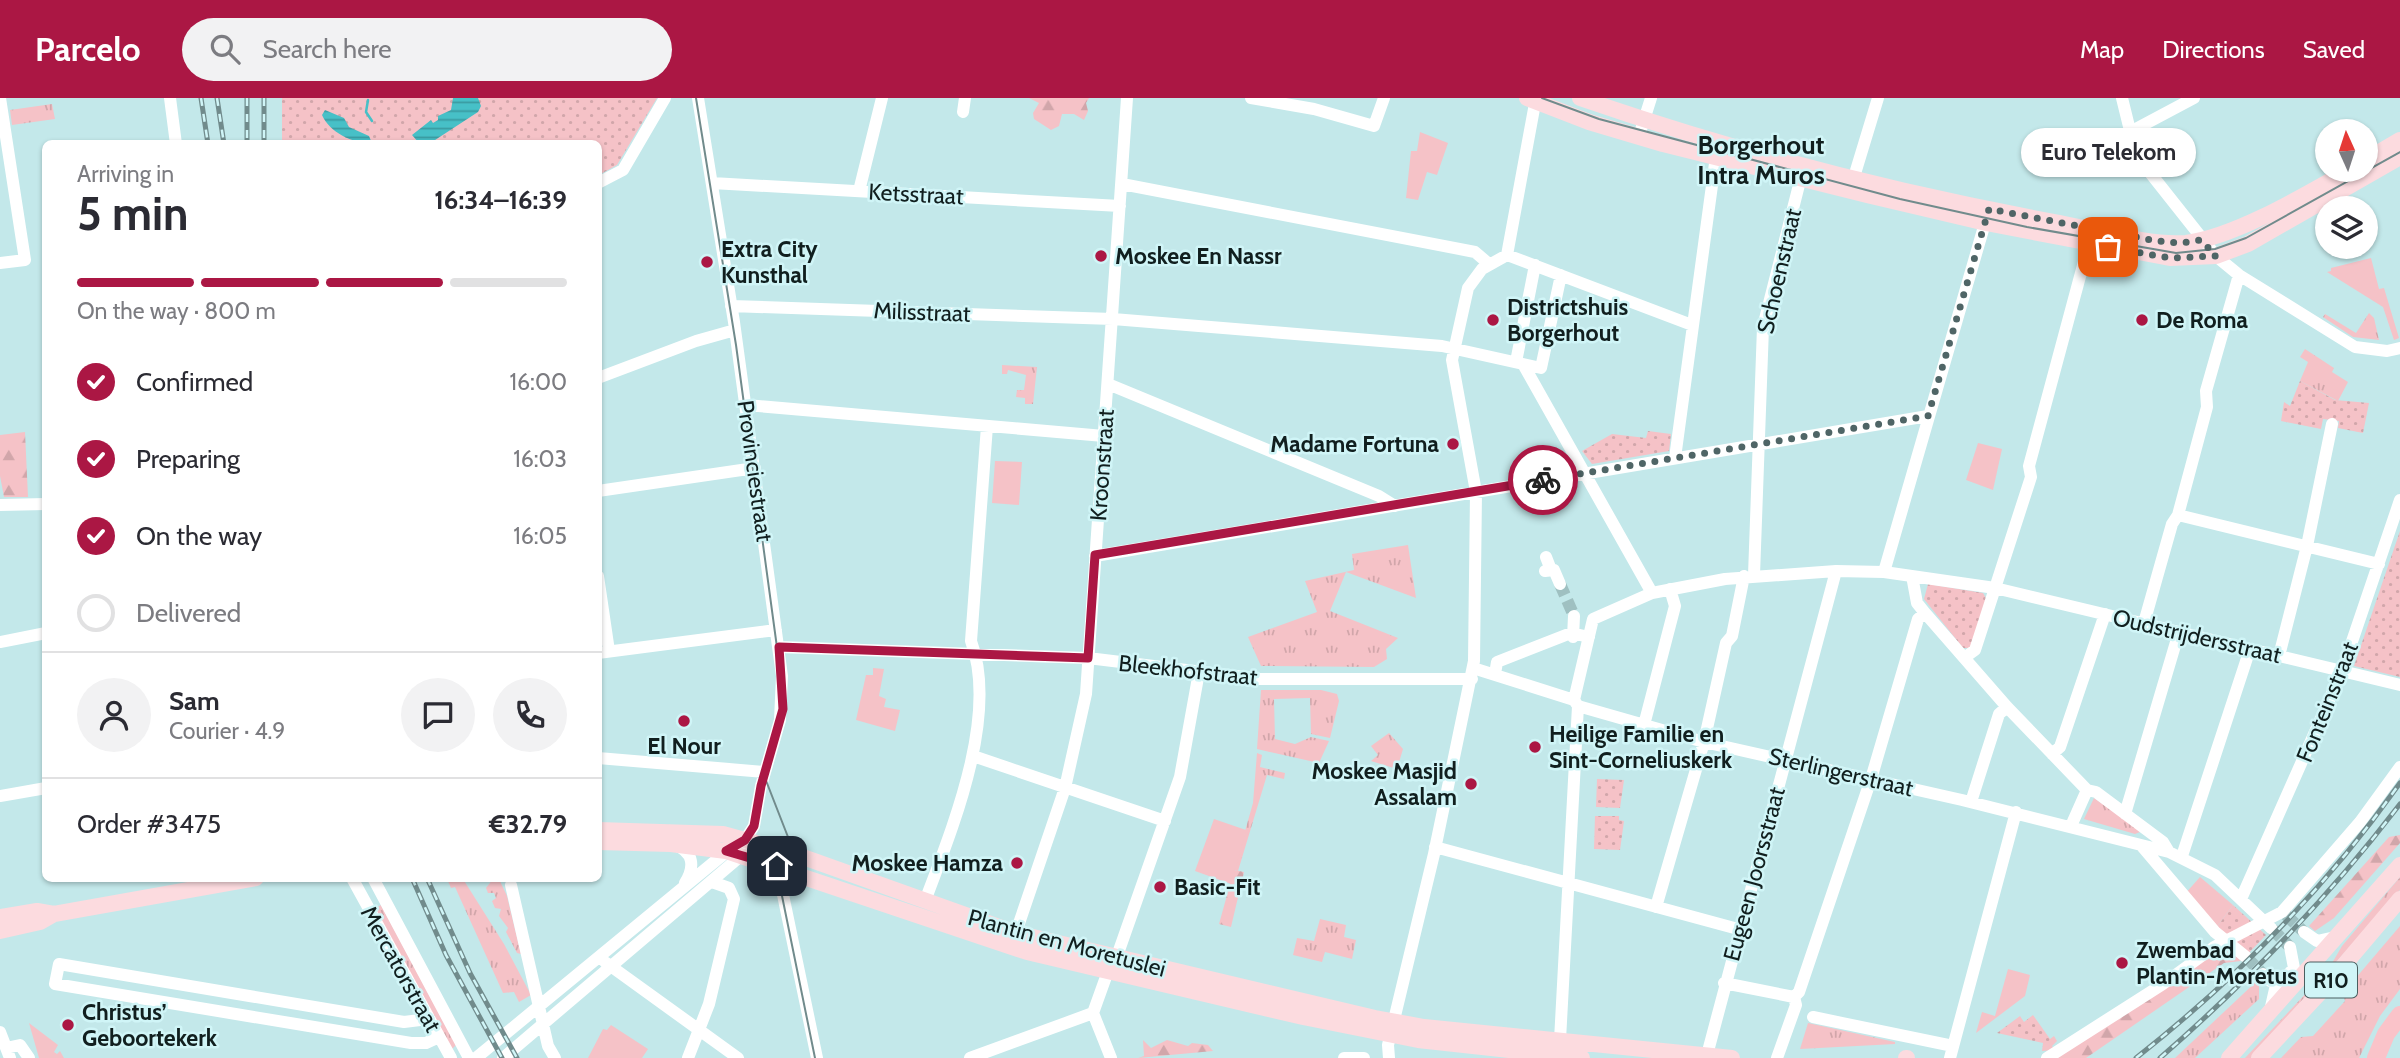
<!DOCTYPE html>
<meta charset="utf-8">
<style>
body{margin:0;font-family:Cabin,sans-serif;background:#f2f2f3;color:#2b2b33;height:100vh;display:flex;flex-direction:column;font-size:26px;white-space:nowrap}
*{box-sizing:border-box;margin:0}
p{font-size:23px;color:#7c7c81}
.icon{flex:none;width:38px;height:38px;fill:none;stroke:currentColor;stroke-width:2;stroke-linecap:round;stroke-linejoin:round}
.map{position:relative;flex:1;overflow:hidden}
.panel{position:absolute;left:42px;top:42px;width:560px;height:742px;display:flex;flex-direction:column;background:#fff;border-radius:10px;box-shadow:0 2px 5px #0004}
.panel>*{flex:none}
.needle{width:46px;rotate:357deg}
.fabs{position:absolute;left:2315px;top:21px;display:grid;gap:14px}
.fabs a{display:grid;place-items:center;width:63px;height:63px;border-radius:50%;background:#fff;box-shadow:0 2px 5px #0004;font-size:35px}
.pin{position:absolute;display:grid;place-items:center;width:60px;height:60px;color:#fff;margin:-30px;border-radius:14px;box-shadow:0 4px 10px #0006}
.courier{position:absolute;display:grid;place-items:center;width:70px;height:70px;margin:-35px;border:5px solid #ab1744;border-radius:50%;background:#fff;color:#222;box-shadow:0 2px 9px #0007}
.bubble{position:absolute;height:49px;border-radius:24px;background:#fff;box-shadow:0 2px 5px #0004;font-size:23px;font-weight:800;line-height:49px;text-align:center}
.headline em{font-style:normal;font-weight:800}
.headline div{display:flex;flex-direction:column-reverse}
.headline{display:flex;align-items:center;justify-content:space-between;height:119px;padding:0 35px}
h1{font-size:46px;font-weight:800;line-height:52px}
.bar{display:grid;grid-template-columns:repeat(4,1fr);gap:10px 7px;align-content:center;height:84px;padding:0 35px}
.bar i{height:9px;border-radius:5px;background:#e1e1e2}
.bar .current{background:#ab1744}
.bar p{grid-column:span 4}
.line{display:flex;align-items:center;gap:18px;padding:0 35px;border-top:2px solid #e1e1e2}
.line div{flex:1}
.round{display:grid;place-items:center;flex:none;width:74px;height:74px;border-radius:37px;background:#f2f2f3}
ol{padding:0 35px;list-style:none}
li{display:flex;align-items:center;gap:21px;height:77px}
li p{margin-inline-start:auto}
li .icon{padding:7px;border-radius:50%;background:#ab1744;color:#fff;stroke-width:4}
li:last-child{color:#7c7c81}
li i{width:38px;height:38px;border:4px solid #e1e1e2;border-radius:50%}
header{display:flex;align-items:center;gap:42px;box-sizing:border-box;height:98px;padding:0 35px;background:#ab1744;color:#fff}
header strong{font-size:33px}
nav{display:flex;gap:38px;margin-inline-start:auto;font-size:24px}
.search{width:490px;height:63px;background:#f2f2f3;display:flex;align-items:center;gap:18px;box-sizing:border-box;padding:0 24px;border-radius:38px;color:#7c7c81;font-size:26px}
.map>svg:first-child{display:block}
</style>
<header>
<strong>Parcelo</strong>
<div class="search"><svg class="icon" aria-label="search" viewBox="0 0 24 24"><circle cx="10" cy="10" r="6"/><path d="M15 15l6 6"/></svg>Search here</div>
<nav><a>Map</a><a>Directions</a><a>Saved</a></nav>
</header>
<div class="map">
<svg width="2400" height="960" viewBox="0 0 2400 960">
<defs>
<pattern id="grass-tufts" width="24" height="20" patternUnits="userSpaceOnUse" patternTransform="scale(1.75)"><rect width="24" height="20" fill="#f5c2c7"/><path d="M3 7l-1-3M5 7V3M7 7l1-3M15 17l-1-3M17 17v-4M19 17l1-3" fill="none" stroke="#d1a6aa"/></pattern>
<pattern id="forest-firs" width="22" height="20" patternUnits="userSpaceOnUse" patternTransform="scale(1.75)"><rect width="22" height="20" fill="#f5c2c7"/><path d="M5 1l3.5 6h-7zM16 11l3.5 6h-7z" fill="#d1a6aa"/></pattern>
<pattern id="park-dots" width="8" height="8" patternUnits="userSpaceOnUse" patternTransform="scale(1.75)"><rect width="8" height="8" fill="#f5c2c7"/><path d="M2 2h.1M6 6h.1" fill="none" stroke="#d1a6aa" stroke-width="1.8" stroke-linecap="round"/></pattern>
<pattern id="water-rules" width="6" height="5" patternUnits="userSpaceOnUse" patternTransform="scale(1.75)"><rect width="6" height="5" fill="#47c0c7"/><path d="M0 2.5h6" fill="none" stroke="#3a9ba1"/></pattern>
</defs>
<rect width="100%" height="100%" fill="#c3e8ea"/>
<path fill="url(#grass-tufts)" d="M52,6L55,21L12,27L10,12Z
M2369,215L2374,220L2379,242L2353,239L2323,219L2325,216L2356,235Z
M2305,251L2334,270L2332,274L2348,284L2338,303L2300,283L2308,264L2300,259Z
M1002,267L1037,269L1033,306H1025V300L1016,299L1017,292H1024L1026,277L1008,272L1007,276H1002Z
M1408,447L1416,500L1346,474L1330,513L1398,540L1386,551L1387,561L1374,569L1261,568L1248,539L1317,514L1305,483L1354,472L1352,456Z
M1261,592H1321L1337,596L1339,603L1330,640L1311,636L1310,600L1274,601L1275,641L1295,646L1311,639L1329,643L1319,665L1257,651Z
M1389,635L1403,651L1397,671L1371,663L1378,657L1371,648Z
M1257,655L1262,657L1260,669L1285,675L1284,681L1267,677L1238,773L1234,772L1253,705Z
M2094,700L2140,732V734L2135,736L2084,721Z
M2400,779V792L2251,960H2245L2328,872L2342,848Z
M447,781H463L504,846L531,897L519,904L514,894L503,895L455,789L451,790Z
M493,781H499L507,798L521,856L517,855L506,834L508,830L499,818L501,811L495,810L492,803L496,800L494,795H488L486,790Z
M381,807L456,947L451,952L373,811Z
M1320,821L1346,827L1344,839L1356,842L1352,861L1325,854L1322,864L1293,857L1297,840L1314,843Z
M2400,828V891L2380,918L2359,960H2281L2301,939L2313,938L2345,903L2343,895Z
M2259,881V901L2195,960H2175Z
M1808,925L1895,944V946L1800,951Z"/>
<path fill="url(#forest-firs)" d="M1029,0H1089L1086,5L1088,13L1084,22L1074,16H1062L1059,28L1051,32L1034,21L1033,15L1039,5Z
M25,334L28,399H4L0,378V337Z
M2400,737V745L2334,820L2315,833L2309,828L2389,739Z
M1234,772L1244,774L1231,829L1219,826Z
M2225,846L2241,863L2224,865L2086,960H2055Z
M1143,942L1151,950L1167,942L1188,948L1192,945L1208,947L1213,953L1138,960L1144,958Z"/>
<path fill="url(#park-dots)" d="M282,0H657L617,67L599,77L598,46H282Z
M2300,283L2335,302L2369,305L2363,335L2338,330L2339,323L2323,321L2321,331L2281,323L2284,304L2290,308Z
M1648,333L1671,336L1669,353L1592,366L1582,353L1612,336L1646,340Z
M2400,433V579L2354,568Z
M1928,486L1983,495L1987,502L1971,550H1963L1924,501Z
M1597,681L1624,682L1620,710L1596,709Z
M1595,718H1619V722L1624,723L1620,752L1594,751Z
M2233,807L2266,837L2245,859L2216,830Z
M2033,917L2050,941L2054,938L2057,943L2052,948L2055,952L2042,953L2043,945L1997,935L2020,918L2024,924Z"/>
<path fill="#f5c2c7" d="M1420,34L1448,45L1437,77L1427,74L1418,102L1406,100L1411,53H1417Z
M2371,160L2379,191L2384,190L2399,240L2394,242L2383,209L2327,174L2331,173V170Z
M1978,345L2002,351L1993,392L1966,382Z
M995,363L1022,364L1019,407L992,405Z
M873,570L884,571L879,598L886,601L884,609L900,612L895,633L856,622L866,577H873Z
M1214,721L1246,732L1231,786L1195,773Z
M2200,779L2233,807L2216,830L2184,797Z
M2008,871L2030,877L2025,898L1976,935L1982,914L1995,918Z
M29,925L58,947L54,954L57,956L60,953L64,960H39Z
M611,927L648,951L642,960H588L603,931L607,932Z"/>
<path fill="url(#water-rules)" d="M453,0H478L481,8L478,14L432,44L419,45L412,37L431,22L433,25L438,22V18L451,12Z
M325,12L344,20L349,29L369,38L372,45C354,46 330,35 322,17Z"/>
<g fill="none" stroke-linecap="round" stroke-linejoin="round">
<path stroke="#47c0c7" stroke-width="2.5" d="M368,2L366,14L372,23"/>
<path stroke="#9fc0c1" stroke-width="12" stroke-dasharray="12 6" stroke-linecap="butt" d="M1560,486L1574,518
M2286,817L2304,834
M2272,831L2290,849
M2246,859L2263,876"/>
<path stroke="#fff" stroke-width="12" d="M0,0L25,162L0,165
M170,0L176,46
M1251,0L1314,11L1374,28L1384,0
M2122,0L2136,57L2216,158L2239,177L2355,249L2387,253L2400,250
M963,14L965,0
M2130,34L2194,0
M1639,38L1651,0
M1854,79L1878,0
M598,85L623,72L665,0
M712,85L1120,108
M1122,86L1475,154L1489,166
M859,93L882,0
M1507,157L1536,0
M731,208L1113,221L1442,248L1523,266L1652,495
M1516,264L1535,167
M1523,266L1541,270L1561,177
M598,280L696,243L735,232
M1108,286L1379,398L1395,408
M746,307L1104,338
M1675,360L1716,58
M598,393L755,370
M0,407L46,406
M2178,417L2379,466
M1095,458L1928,318
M1546,459L1551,472
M1545,473L1554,472L1560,486
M1884,474L1987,118
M1754,477L1763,229L1801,79
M598,478L609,553
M1912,478L1917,505L1925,515L2007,609L2087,692
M2144,525L2172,426L2178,417L2207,309L2206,293L2239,177
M1573,539L1574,518
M0,544L46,535
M779,549L1088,560L1260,581H1472
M598,555L776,532
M2279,558L2307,448L2332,326
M1964,560L1975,552L2031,379L2029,368L2089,145
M1473,570L1574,602L1578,608L1704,644L1962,702L2169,754L2215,777L2272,831
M1495,576L1497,564L1571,535L1589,539
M1574,602L1593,521L1652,495L1725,481L1836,473L1884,474L1995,490L2400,587
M1644,627L1675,508L1670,491
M2052,656L2060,649L2105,516
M973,658L1165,723
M598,660L765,674
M2087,692L2096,694L2163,744L2169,754
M0,698L46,690
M1971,704L1999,616L2007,609
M2125,716L2179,534
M2071,728L2087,692
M675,747C694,754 695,769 685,785
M2141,747L2215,834L2246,859
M1435,749L1738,831
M2182,758L2250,551
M777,768L817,960
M352,780L451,960
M373,780L469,960
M511,787L548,948L555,960
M2241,801L2342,573L2400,402
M925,803C952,731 999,618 971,543L987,328
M1656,809L1704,644L1726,545L1732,538L1744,478
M2304,834L2317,843L2335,839
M1013,843L1065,690L1086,596L1127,0
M1116,861L1180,679L1199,574
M605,864L738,960
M1107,876L1093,915L1111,960
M2263,876L2270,883
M1724,885L1794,899
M2270,913L2275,891L2294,870L2290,849
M425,914L420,922L404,924L59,866L55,886L411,945H426L439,939
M1813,919L1953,948
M0,934L10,960
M1560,942L1578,608
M6,950L20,947L29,960
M1707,957L1836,473
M476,960L730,751
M503,960L742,757L745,742L754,728L761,688L780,622L782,578L734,224L698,0
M688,960L709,906L734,801L729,790L712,784
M970,960L1093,915
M1344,960H1364
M1389,960L1388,947L1434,756L1474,563L1476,394L1452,262L1468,190L1482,171L1507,157L1692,227
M1777,960L1796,907L1794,899L1799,894L1871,681L1918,521L1925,515
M1950,960L2016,714
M2047,960L2163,886L2214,849L2282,814L2360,724L2400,669"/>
<path stroke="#fcdbdf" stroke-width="16" d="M1527,0L1589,24L1663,46L1867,97L1986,125L2170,160L2216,158L2248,146L2400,59
M1580,0C1733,53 1901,96 2060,125C2097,132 2149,148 2186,145C2235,139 2305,97 2349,72
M2366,62L2400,42
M598,732L723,736L789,754L1016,835L1375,920L1424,929L1732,960
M598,744L671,746L726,753L1027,854L1303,919L1418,942L1582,960
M0,819L37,813L54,816
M0,833L40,824L54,816L256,780
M1906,960H1907
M2229,960L2400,767
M2259,960L2328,886L2400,801"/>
<path stroke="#fac3c9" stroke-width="18" d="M2376,960L2386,936L2400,917"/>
<path stroke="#718b8c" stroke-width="2" d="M696,0L736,247L781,579V610L766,662L765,680L788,739L789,754L781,793L815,960
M1542,0L1599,21L1900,101L2027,129L2176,155L2215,151L2246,140L2400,54"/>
<g stroke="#718b8c" stroke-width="5">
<path id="rail" d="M201,0L208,46
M217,0L224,46
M247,0V46
M264,0V46
M412,780L446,857L502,960
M427,780L470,875L517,960
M2136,960C2236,881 2326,790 2400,685
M2160,960C2248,883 2329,799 2400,706"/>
</g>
<use href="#rail" stroke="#d0f5f7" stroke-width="2.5" stroke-dasharray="8" stroke-linecap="butt"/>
</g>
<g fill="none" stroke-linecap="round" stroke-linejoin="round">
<path stroke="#4f6566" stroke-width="7" stroke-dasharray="0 12.6" d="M1543,382L1928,318L1989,111L2157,143L2181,145L2201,142L2216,158L2170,160L2108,149"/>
<path stroke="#ab1744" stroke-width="9" d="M777,768L726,753L745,742L754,728L761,688L783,611L779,549L1088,560L1095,457L1543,382"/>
</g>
<g fill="#ab1744" stroke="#d0f5f7" stroke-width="2.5">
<circle cx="1101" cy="158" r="7"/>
<circle cx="707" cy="164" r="7"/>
<circle cx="1493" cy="222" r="7"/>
<circle cx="2142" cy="222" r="7"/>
<circle cx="1453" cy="346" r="7"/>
<circle cx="684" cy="623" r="7"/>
<circle cx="1535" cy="649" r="7"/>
<circle cx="1471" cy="686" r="7"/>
<circle cx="1017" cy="765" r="7"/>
<circle cx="1160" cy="789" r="7"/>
<circle cx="2122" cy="865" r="7"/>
<circle cx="68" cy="927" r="7"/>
</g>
<g text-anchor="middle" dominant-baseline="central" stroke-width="5" stroke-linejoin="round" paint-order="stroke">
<rect fill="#d0f5f7" stroke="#4a5f60" stroke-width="2" x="2305" y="864.5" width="52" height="35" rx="5"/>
<g font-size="21" font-weight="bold" fill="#111f1f">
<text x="2331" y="882">R10</text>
</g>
<g font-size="23" fill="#111f1f" stroke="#d0f5f7">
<text transform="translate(916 96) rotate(3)">Ketsstraat</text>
<text transform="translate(1779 173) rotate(-77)">Schoenstraat</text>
<text transform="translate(922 214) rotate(2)">Milisstraat</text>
<text transform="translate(1102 367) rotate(-86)">Kroonstraat</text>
<text transform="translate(755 373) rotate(82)">Provinciestraat</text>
<text transform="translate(2197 538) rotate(13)">Oudstrijdersstraat</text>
<text transform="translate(1188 572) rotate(6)">Bleekhofstraat</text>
<text transform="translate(2327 604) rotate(-68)">Fonteinstraat</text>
<text transform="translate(1841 674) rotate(13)">Sterlingerstraat</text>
<text transform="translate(1754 776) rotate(-75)">Eugeen Joorsstraat</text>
<text transform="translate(1067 845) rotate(15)">Plantin en Moretuslei</text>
<text transform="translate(401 871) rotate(61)">Mercatorstraat</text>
</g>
<g font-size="23" font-weight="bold" fill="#111f1f" stroke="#d0f5f7" text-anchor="start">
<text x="721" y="151">Extra City<tspan x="721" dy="26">Kunsthal</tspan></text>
<text x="1115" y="158">Moskee En Nassr</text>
<text x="1507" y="209">Districtshuis<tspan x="1507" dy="26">Borgerhout</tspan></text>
<text x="2156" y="222">De Roma</text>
<text x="1439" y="346" text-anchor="end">Madame Fortuna</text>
<text x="1549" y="636">Heilige Familie en<tspan x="1549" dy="26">Sint-Corneliuskerk</tspan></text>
<text x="684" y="648" text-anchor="middle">El Nour</text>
<text x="1457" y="673" text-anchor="end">Moskee Masjid<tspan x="1457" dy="26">Assalam</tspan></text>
<text x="1003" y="765" text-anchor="end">Moskee Hamza</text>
<text x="1174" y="789">Basic-Fit</text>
<text x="2136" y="852">Zwembad<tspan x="2136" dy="26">Plantin-Moretus</tspan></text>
<text x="82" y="914">Christus’<tspan x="82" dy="26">Geboortekerk</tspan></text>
</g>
<g font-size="26" font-weight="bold" fill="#111f1f" stroke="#d0f5f7">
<text x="1761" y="47">Borgerhout<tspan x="1761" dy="30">Intra Muros</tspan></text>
</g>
</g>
</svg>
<div class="fabs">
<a><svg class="needle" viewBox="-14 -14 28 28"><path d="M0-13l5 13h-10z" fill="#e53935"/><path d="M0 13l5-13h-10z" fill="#7c7c81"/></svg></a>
<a><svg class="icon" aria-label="layers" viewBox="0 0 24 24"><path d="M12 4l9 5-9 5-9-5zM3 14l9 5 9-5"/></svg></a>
</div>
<div class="pin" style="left:2108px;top:149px;background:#ea580c"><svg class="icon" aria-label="bag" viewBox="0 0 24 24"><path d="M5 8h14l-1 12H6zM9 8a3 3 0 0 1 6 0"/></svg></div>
<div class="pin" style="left:777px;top:768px;background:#1f2937"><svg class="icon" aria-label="home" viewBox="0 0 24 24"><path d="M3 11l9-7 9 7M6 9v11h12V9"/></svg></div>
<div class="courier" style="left:1543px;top:382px"><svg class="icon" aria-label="bike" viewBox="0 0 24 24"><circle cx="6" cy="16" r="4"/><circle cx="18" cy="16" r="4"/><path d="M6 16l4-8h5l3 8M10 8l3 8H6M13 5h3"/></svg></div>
<div class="bubble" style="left:2021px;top:30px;width:175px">Euro Telekom</div>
<section class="panel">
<div class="headline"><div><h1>5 min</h1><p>Arriving in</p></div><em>16:34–16:39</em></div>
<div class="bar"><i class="current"></i><i class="current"></i><i class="current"></i><i></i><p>On the way · 800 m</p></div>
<ol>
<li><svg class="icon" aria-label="check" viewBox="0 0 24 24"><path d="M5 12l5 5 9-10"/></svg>Confirmed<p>16:00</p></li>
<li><svg class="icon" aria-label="check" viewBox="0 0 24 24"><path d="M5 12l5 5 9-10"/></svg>Preparing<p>16:03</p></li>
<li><svg class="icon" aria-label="check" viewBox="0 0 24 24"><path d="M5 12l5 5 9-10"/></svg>On the way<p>16:05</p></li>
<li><i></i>Delivered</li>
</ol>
<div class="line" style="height:126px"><a class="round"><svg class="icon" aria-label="person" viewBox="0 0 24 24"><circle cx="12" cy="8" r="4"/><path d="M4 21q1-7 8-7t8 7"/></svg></a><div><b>Sam</b><p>Courier · 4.9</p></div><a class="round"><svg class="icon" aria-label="chat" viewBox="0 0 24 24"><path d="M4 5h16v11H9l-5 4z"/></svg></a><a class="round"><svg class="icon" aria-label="phone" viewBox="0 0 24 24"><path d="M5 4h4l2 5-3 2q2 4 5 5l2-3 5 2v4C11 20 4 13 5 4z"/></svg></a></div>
<div class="line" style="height:91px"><div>Order #3475</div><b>€32.79</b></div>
</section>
</div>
